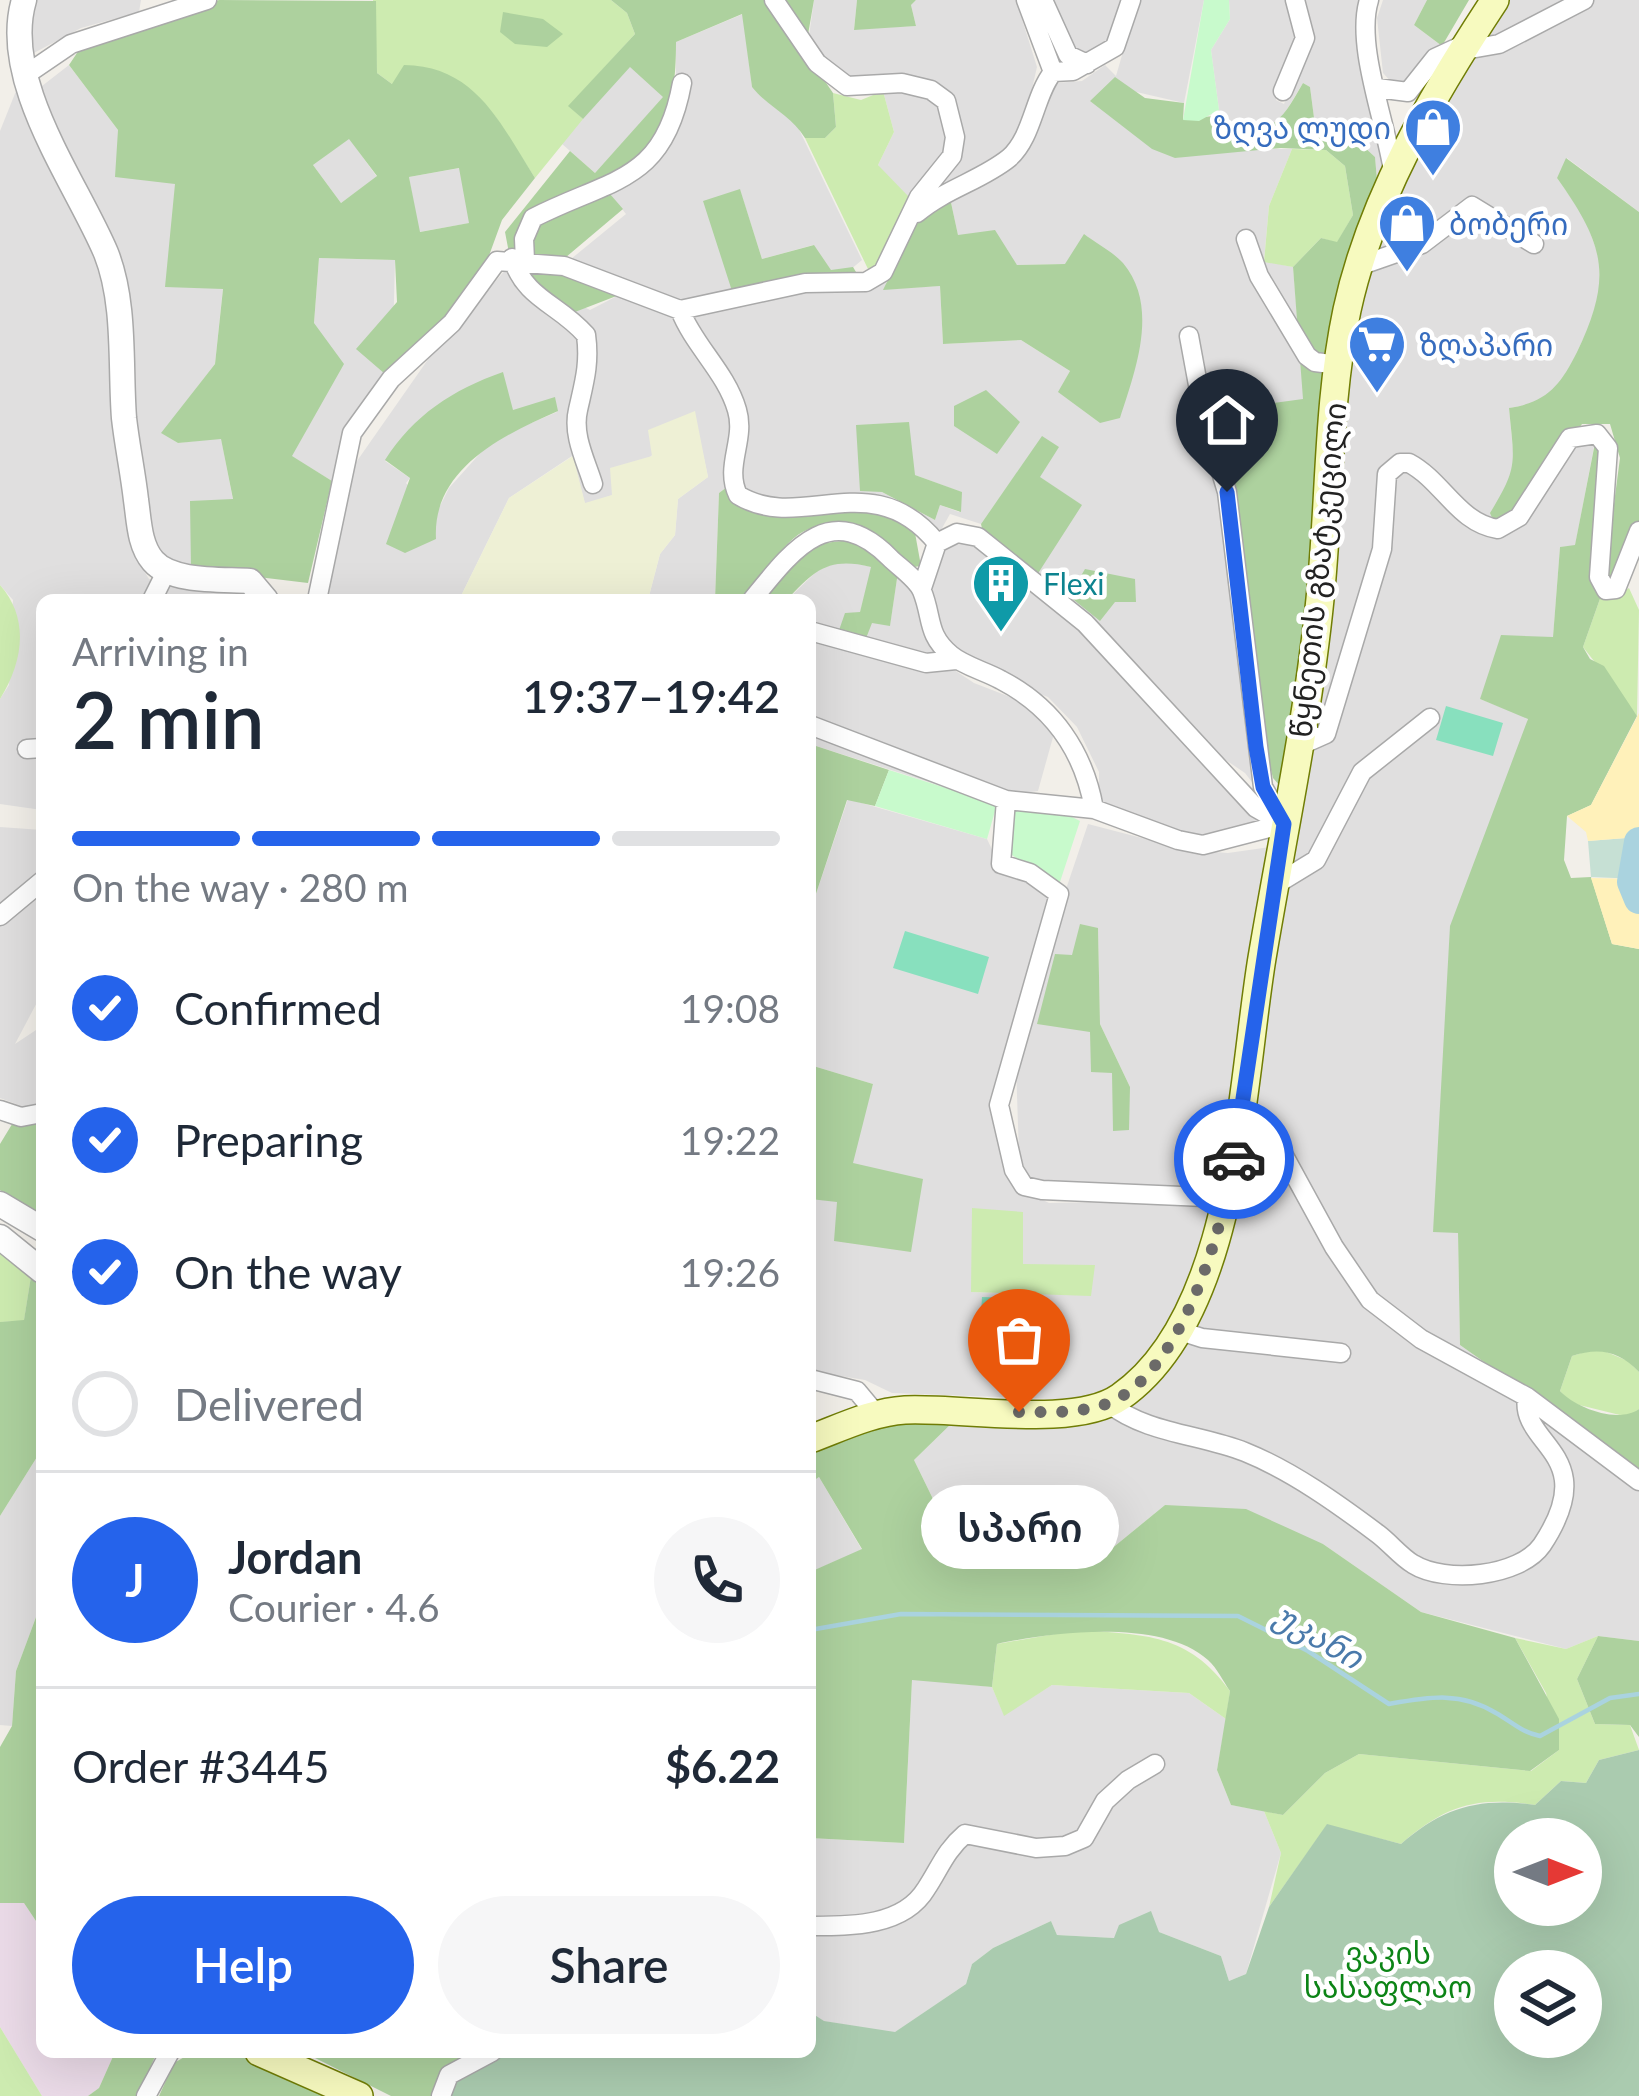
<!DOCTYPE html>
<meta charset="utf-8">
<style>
body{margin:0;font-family:Lato,"Noto Sans Georgian",sans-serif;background:#f6f6f7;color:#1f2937;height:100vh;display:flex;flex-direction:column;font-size:45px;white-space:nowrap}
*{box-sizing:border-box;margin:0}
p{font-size:39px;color:#747a83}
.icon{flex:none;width:66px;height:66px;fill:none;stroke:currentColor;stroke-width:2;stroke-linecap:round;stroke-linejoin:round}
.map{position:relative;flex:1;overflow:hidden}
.details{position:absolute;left:36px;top:594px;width:780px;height:1464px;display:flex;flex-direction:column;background:#fff;border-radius:18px;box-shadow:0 12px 48px #0002}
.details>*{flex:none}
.needle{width:78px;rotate:90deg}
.controls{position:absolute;left:1494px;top:1818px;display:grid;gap:24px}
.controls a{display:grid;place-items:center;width:108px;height:108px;border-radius:50%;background:#fff;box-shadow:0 12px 48px #0002;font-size:60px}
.pin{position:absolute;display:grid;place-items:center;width:102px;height:102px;color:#fff;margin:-123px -51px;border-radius:50% 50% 50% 0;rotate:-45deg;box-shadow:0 0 12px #0007}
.pin .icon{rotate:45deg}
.courier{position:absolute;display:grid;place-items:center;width:120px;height:120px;margin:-60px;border:9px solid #2563eb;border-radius:50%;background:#fff;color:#222;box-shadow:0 3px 15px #0007}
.bubble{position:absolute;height:84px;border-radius:42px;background:#fff;box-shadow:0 12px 48px #0002;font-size:39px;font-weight:600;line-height:84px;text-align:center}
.overview em{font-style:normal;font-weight:600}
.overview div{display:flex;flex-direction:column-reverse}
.overview{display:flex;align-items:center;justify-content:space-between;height:204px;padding:0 36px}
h1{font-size:78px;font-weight:600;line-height:90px}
.bar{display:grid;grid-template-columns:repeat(4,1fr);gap:18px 12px;align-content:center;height:144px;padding:0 36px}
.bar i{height:15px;border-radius:9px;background:#e0e1e3}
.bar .current{background:#2563eb}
.bar p{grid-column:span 4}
.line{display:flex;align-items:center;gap:30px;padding:0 36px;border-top:3px solid #e0e1e3}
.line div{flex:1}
.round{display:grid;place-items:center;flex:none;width:126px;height:126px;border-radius:63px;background:#f6f6f7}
ol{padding:0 36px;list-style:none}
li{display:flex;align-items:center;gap:36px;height:132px}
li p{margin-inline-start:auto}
li .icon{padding:12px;border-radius:50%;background:#2563eb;color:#fff;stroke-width:4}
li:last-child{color:#747a83}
li i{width:66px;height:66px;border:6px solid #e0e1e3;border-radius:50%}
.cta{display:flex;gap:24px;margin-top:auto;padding:24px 36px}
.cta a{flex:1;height:138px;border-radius:72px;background:#2563eb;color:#fff;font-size:48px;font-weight:600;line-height:138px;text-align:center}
.cta a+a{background:#f6f6f7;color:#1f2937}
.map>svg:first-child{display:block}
</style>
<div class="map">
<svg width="1639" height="2096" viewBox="0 0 1639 2096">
<rect width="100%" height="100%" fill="#f2efe9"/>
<path fill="#e0dfdf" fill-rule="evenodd" d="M30,0H141L139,12L81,28L30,55Z
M814,0H857L854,29L916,26L911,5L916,0H1016L1037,67L1025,119L1012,146L916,210L962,135L959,114L949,95L842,80L808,43Z
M1047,0H1121L1109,38L1096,51L1081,55L1066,45Z
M1138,0H1204L1184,103L1132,91L1175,158L1230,149H1292L1269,206L1264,261L1293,267L1304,400L1210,412L1224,493L1255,786L1245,773L1205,746L1171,702L1037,575L1039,476L1058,447L1042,437L981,524L950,514L941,530L879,498L838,493L770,503L738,484L742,441L687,314L804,287L887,280L885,289L940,286L943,344L1021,340L1070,371L1059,392L1100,423L1065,264L1017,265L1001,245L958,235L950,198L1007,169L1055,83L1082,81L1105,65L1116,76ZM915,475L961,492L959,512L940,505L935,520L882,492Z
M1229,0H1292L1305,37L1276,100L1284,104L1309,38L1302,0H1370L1367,51L1388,144L1377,180L1375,157L1362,145L1316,133L1310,87L1303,83L1280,121L1262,133L1235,131L1219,110L1211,50L1230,19Z
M1383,0H1427L1414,25L1442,46L1423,77L1395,86L1383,73L1377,18Z
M1506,0H1639V212L1567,158L1557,178L1584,216L1599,257L1600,304L1565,377L1541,403L1509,408L1514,460L1508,490L1497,502L1493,533H1509L1520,525L1577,438H1585L1594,447L1575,546L1560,547L1553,638L1480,699L1528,718L1433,1232H1458L1460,1345L1639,1473V1641L1598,1636L1566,1649L1421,1612L1323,1544L1165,1505L1099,1559L933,1499L914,1460L953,1422L1127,1406L1165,1374L1206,1294L1345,362L1400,175Z
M743,14L752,87L795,121L862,260L850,270L831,271L813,245L762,259L740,190L733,292L697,303L665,301L571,259L626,214L610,194L653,161L676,83V42Z
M69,65L118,130L175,183L223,288L215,364L162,433L178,443L221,438L233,500L191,569L166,563L147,539L123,295L43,110L42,86Z
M630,66L664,97L595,173L561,143Z
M18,86L95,247L108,294L130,530L138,561L149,579L167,586L238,592L251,600H42V810L0,804V699L9,685L13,600L0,585V131Z
M883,91H917L942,105L949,145L909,211L878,165L894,132Z
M349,138L377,177L341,203L313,165Z
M460,168L470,223L419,232L409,177Z
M319,258L395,260L392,380L356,429L332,481L291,456L327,387L314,323Z
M507,268L590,310L619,295L664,312L675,320L734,413L727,487L719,493L715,600H648L660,554L675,535L678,499L708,477L694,412L613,495L585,504L572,456L509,498L459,600H323L350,471L429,358ZM555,398L557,412L492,440L449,488L435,516L406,483L410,478L385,461Z
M964,544L986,549L1084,626L1265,817L1264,833L1254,842L1225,844L1118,826L1099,799V772L1077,727L1048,697L962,666L928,609L931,572L939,553L947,545Z
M841,560L872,567L860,613L890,625L898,572L918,591L922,627L939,660L974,683L1028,704L1055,730L1038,791L1005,796L997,804L810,744V600H787L817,571Z
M848,799L987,839L997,860L1048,891L1054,900L1033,952L1006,1055L1003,1115L1025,1191L1049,1203L1218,1200L1186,1292L1159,1344L1104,1395L1078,1400L892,1393L865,1380L810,1371V1199L837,1201L873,1084L810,1065V912ZM1023,1212V1264L1091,1295L971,1292Z
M1088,824L1188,850L1228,853L1278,846L1218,1187L1061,1190L1029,1176L1019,1156L1016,1064L1040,966ZM1098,928L1100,1024L1130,1087L1112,1072L1090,1032L1072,956Z
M0,827L42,830V872L0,908Z
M42,888V993L15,1044L42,1026V1103L29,1109L0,1098V923Z
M42,1449V1601L16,1671L12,1726L0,1725V1516Z
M819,1477L862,1550L810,1572V1483Z
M912,1679L992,1687L1004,1715L1052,1685L1189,1693L1226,1719L1217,1770L1231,1805L1264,1811L1281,1853L1246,1974L1229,1981L1221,1956L1159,1932L1114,1938L1057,1935L1051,1921L993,1948L972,1964L966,1984L894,2033L823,2021L810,2012V1838L904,1843Z"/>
<path fill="#ebdbe8" d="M0,1903H24L42,1930V2052H115L99,2088L88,2096H42L0,2027Z"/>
<path fill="#eef0d5" d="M695,411L708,477L678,499L675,535L660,554L648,600H459L509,498L573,456L585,503L612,495L610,468L652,456L648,430Z"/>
<path fill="#cdebb0" d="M373,0H611L627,13L635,34L569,106L583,119L535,178L495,116L392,84L377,73Z
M883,91L894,132L878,165L909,197L878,267L868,269L805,138H825L836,127L833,93L861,100Z
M1292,149L1326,150L1345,166L1353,215L1337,243L1321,238L1293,267L1264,262L1269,206Z
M0,585C30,619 23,662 0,699Z
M1629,588L1639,610L1637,716L1583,647L1602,593L1614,597Z
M972,1208L1023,1212V1264L1095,1265L1091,1296L971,1292Z
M0,1247L32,1270L24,1321L0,1322Z
M1597,1348L1628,1361L1639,1372V1409L1628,1417L1571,1403L1560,1391L1572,1356Z
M1078,1630C1145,1635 1188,1633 1230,1691L1226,1719L1189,1693L1052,1685L1004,1716L992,1687L997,1644Z
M1598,1636L1577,1679L1595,1724L1630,1725L1639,1750L1599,1760L1586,1783L1561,1781L1535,1805C1477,1796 1446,1805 1401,1844L1327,1825L1269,1907L1281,1853L1264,1811L1283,1815L1325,1773L1359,1754L1531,1771L1559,1750L1546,1693L1515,1638L1566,1649Z
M0,2027L42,2096H0Z"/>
<path fill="#add19e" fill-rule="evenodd" d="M219,0L376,1L377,73L392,84L404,65C476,66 500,123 535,178L502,220L479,283L392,380L356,349L397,302L395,260L319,258L314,323L344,364L292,456L332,481L308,583L191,569L190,501L233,499L221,439L178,443L161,433L215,364L223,289L165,287L175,184L115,177L118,130L69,65L79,50ZM349,139L377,176L341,203L313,165ZM459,168L469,223L420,232L409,177Z
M611,0H814L805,52L833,93L836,127L825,138H805C791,115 768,107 752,87L742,14L676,42C676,114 663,151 596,188C583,196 564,197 554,207C537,222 531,247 509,253L505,232L570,151L595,173L663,97L630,67L583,119L568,106L635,34L627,13Z
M857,0H916L911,5L916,26L854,30Z
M1427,0H1469L1442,46L1414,25Z
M503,12L543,19L563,34L547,47L515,44L500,32Z
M1115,77L1145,98L1184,103L1183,119L1214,116L1219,110L1235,131C1275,134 1284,116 1303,83L1310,87L1316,133L1362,145L1375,157L1377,180L1363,219L1310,621L1280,786L1273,778L1265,745L1210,412L1303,399L1293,267L1321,238L1337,242L1353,215L1345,166L1326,150L1281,148L1175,158L1152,149L1090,101Z
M1566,158L1639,212V526L1614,585L1605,572L1620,458L1610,424H1582L1514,516L1493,520L1490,513C1519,466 1514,463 1509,408C1547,402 1560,386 1577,352C1613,277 1605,245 1557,178Z
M740,189L762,259L814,245L831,270L853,267L859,277L732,291L703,201Z
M610,194L623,209L559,263L533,258L529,248L535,225Z
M950,198L958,235L995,230L1017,265L1065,264L1084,234C1096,243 1113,252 1123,263C1160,307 1135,371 1120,418L1100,423L1058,392L1070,371L1021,340L943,344L940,286L883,290L914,226Z
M527,268L563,272L619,295L575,312L531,284Z
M503,372L513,410L555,397L558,411C503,435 432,469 436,539L405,553L386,544L410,478L385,460C414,415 452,390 503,372Z
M986,390L1020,422L997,454L954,426V406Z
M909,422L915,475L962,492L961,512L940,505L935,520L882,492L860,491L856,425Z
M1042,436L1059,447L1040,477L1082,505L1037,575L983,533L981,524Z
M1595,443H1601L1602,593L1583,647L1590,659L1604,666L1637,716L1591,805L1567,816L1564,860L1571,878L1591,877L1612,944L1639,949V1372C1619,1351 1599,1347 1572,1356L1560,1391C1576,1408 1618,1424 1639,1409V1472L1460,1345L1458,1233L1433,1232L1450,926L1528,719L1480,699L1501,635L1553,637L1560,547L1575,545Z
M727,487C755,540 827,504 875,510C889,511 904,524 915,533L921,566L907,568C889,532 828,509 794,538C774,555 763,578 750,600H715L719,493Z
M859,540L898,572L890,626L872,623L863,646L837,636L845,613L860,612L871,567C830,557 815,569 787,600H765C797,552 799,542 859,540Z
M1085,569L1135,579L1136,602H1115L1100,621L1069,596Z
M810,744L889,770L875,806L847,800L810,912Z
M1080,924L1098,928L1100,1024L1130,1087L1129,1130L1113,1131L1112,1073L1091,1072L1090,1032L1037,1024L1055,954L1072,955Z
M810,1065L873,1084L853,1163L923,1179L911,1252L834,1241L837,1202L810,1199Z
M17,1116L33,1119L42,1132L38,1216L0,1190V1144Z
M32,1270L42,1282V1449L0,1516V1322L24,1320Z
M953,1422L914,1460L933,1499L1067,1513L1099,1559L1165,1505L1246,1509L1323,1544L1421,1612L1515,1638L1559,1719V1750L1530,1771L1359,1754L1325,1773L1283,1815L1231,1805L1217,1770L1230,1691C1223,1681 1217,1668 1208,1660C1162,1618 1052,1632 997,1644L992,1687L912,1680L904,1843L810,1838V1572L862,1549L819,1477L810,1483V1451L883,1423Z
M42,1601V1930L24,1903H0V1747L12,1726L16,1671Z
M1598,1636L1639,1641V1737L1630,1725L1595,1724L1577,1679Z
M115,2052H157L138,2096H88L99,2088Z
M193,2052H241L330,2096H159L174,2063Z
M303,2052H479L436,2096H391Z"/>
<path fill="#c6e0d4" d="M1639,837V879L1591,877L1588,841Z"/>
<path fill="#fff1ba" d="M1639,713V837L1588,841L1586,832L1567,816L1591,805Z
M1591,878L1639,879V949L1612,944Z"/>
<path fill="#aacbaf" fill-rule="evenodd" d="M1639,1750V2096H447L454,2077L515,2052H810V2012L824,2021L895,2032L966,1984L972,1964L993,1948L1051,1921L1057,1935L1114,1938L1119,1925L1151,1911L1159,1932L1221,1956L1229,1981L1246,1974L1269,1907L1327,1824L1401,1844C1443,1807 1480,1797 1535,1805L1561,1781L1586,1783L1599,1760ZM1515,1839H1581V1905H1515ZM1515,1971H1581V2037H1515Z"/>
<path fill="#c8facc" d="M1204,0H1229L1230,19L1211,50L1219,110L1199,121L1183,120Z
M889,770L997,804L987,839L875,806Z
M1040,801L1080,821L1058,888L1005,850L1016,806Z"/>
<path fill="#88e0be" d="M1446,706L1503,723L1493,756L1436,740Z
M905,931L989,957L978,994L893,968Z
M982,1297L1036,1299L1035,1333L980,1330Z"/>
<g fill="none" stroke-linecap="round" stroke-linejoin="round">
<path stroke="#aad3df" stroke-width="4.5" d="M810,1630L901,1614L1238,1616L1308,1651L1389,1704C1429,1697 1460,1691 1496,1713C1512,1722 1521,1732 1540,1736L1610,1698L1639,1694"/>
<path stroke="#aad3df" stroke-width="30" d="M1639,842L1632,882L1639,899"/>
<g stroke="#a9a9a9" stroke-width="21">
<path id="minor" d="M1026,0L1053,72
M1043,0L1068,55L1087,64
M1369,0C1355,45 1386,122 1393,171
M1459,51L1499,44L1584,0
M1053,72L1073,71L1115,47L1131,0
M24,76L71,44L207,0
M1377,88L1408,92L1435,58L1463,45
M1283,91L1305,38L1295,0
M917,213C945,189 982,180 1009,158C1033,137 1034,96 1053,72
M1246,239L1259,276L1307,356L1315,362L1339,365
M512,258C526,300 558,303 586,335C590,364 584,383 578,410C572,435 586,461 593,484
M525,260L524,239L533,218C611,178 664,183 682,83
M1359,266L1422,244L1472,206L1534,244
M680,310C694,346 726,372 737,410C746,440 724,466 738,495C801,534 872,463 937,543
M1189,336L1203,412L1227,492L1263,787L1282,820
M922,588L937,543L957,533L978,537L1085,623L1256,808L1284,824
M152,600L166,572
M317,600L352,433L391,379L452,323L497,261L564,266L680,310L805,283L866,282L883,272L919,197L952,156L955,137L946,101L931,90L902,83L847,86L817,63L774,0
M752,600C791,552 830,497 890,558C899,567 917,579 922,591C933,618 926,634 951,655C964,666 985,671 1001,680C1053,707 1084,752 1094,809
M810,631L926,663L956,660
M810,725L1006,800L1094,809L1178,840L1203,845L1284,824
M1299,746L1326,734L1382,549L1387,474L1400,463H1409C1443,481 1458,523 1498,529L1519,517L1570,438L1597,434L1608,448L1599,577L1606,590L1616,589L1639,531
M27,749L42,748
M1006,800L1001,864L1030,873L1059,894L999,1105L1014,1170L1024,1186L1042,1190L1228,1198
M1275,885L1316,860L1362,772L1430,718
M0,916L42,881
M0,1110L21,1117L42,1113
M1240,1129L1276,1141L1334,1247L1370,1300L1421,1339L1527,1397L1639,1481
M1177,1330L1202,1338L1341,1353
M810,1379L857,1391L877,1415
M1108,1403C1147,1434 1200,1434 1245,1452C1292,1471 1338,1504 1378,1534C1390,1543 1401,1557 1413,1564C1445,1584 1520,1577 1542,1545C1603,1453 1519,1446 1527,1397
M810,1926C849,1926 903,1927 926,1889C940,1868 945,1851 965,1834L1036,1848L1065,1846L1084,1838L1105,1801L1128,1780L1155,1764
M146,2096L170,2052
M441,2096L449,2075L492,2052"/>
</g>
<g stroke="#a9a9a9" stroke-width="27">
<path id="tertiary" d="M24,0C0,81 76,182 106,253C126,303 120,366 124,418C127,445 133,473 136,500C139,520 139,545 153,561C172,583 223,579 250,581L266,600
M0,1204L42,1229
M0,1237L42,1271"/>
</g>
<g stroke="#707d05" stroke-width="30">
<path id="secondary" d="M810,1439C840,1428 872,1412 905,1410C962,1407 1074,1429 1120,1397C1237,1316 1241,1085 1262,958C1282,839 1308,719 1320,599C1330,504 1327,404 1347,310C1371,199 1433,94 1495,0
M259,2052L359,2096"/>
</g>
<use href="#minor" stroke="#fff" stroke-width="18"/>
<use href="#tertiary" stroke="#fff" stroke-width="24"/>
<use href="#secondary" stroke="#f7fabf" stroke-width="27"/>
</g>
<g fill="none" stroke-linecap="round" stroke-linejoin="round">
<path stroke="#6b6a68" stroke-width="12" stroke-dasharray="0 21.6" d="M1019,1412C1049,1412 1083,1414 1111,1402C1183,1370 1222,1230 1234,1159"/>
<path stroke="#2563eb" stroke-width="15" d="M1227,492L1256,747L1263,787L1284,824L1234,1159"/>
</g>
<defs>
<g id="shop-pin" transform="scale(3)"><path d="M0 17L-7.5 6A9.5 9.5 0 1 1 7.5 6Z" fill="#3f7fe0" stroke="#fff"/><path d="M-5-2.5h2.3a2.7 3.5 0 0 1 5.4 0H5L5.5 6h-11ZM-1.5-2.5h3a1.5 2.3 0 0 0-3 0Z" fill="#fff"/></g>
<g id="supermarket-pin" transform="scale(3)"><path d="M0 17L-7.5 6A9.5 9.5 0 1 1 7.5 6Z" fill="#3f7fe0" stroke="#fff"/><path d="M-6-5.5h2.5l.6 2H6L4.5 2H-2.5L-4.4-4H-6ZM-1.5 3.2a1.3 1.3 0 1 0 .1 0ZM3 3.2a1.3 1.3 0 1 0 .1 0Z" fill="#fff"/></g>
<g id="building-pin" transform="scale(3)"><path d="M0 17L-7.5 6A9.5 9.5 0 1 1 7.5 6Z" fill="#0f9aa8" stroke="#fff"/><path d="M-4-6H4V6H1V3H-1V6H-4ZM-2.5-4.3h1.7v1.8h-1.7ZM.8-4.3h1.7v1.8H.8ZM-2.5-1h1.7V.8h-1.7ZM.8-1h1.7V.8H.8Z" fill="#fff"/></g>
</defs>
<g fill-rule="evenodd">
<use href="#shop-pin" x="1433" y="127"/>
<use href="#shop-pin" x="1407" y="223"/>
<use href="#supermarket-pin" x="1377" y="344"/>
<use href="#building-pin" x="1001" y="583"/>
</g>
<g text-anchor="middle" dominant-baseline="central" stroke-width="9" stroke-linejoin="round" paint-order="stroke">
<g font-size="30" fill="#366cbe" stroke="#fff" text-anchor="start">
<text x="1391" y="127" text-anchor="end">ზღვა ლუდი</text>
<text x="1449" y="223">ბობერი</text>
<text x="1419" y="344">ზღაპარი</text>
</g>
<g font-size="30" fill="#222" stroke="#fff">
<text transform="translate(1317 570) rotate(-84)">წყნეთის გზატკეცილი</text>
</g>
<g font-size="30" fill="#0d838f" stroke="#fff" text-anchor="start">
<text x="1043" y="583">Flexi</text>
</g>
<g font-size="30" fill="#0c8416" stroke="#fff">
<text x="1388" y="1952">ვაკის<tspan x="1388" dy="34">სასაფლაო</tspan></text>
</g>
<g font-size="33" font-style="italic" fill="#4a7aab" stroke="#fff">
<text transform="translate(1319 1635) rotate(30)">უკანი</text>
</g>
</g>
</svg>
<div class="controls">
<a><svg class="needle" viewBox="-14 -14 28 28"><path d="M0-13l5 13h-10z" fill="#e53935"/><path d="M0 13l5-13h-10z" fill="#747a83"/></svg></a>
<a><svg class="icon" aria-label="layers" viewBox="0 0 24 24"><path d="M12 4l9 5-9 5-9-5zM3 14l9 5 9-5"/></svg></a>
</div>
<div class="pin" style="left:1019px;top:1412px;background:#ea580c"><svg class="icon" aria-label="bag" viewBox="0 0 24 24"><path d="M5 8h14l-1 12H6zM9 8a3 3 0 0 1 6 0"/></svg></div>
<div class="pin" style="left:1227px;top:492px;background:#1f2937"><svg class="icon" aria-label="home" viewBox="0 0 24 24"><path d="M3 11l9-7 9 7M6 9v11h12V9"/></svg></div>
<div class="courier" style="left:1234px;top:1159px"><svg class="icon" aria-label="car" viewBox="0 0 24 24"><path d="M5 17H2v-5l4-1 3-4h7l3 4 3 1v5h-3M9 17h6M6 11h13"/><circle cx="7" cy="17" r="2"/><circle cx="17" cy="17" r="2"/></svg></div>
<div class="bubble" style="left:921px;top:1485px;width:198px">სპარი</div>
<section class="details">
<div class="overview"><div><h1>2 min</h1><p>Arriving in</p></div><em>19:37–19:42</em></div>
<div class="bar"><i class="current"></i><i class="current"></i><i class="current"></i><i></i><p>On the way · 280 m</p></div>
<ol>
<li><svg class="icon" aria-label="check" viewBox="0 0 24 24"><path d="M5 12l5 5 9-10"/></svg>Confirmed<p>19:08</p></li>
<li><svg class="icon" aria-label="check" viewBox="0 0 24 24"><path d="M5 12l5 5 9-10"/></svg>Preparing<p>19:22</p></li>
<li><svg class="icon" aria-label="check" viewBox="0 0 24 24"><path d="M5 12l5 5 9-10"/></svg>On the way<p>19:26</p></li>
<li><i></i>Delivered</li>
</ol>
<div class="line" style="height:216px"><b class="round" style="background:#2563eb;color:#fff">J</b><div><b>Jordan</b><p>Courier · 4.6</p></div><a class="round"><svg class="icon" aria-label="phone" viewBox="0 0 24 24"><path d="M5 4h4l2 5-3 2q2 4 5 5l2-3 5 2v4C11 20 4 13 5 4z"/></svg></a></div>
<div class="line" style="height:156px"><div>Order #3445</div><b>$6.22</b></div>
<div class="cta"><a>Help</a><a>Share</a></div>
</section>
</div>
